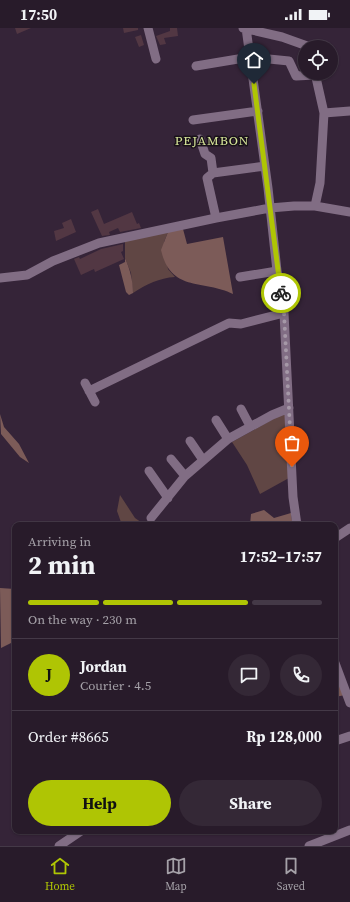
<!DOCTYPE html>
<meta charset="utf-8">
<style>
body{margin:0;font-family:"Source Serif 4",serif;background:#342836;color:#f1f3f6;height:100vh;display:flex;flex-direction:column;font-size:15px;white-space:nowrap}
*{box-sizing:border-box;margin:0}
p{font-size:13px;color:#a5a1a8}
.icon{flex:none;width:22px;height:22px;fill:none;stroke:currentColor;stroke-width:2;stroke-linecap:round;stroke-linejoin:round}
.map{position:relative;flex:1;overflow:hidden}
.details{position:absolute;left:12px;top:494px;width:326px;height:312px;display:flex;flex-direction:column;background:#281b2a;border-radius:8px;box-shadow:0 1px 3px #0004,0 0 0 1px #443947}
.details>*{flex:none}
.fabs{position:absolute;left:298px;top:12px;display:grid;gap:8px}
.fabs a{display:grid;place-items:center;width:40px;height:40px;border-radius:50%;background:#281b2a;box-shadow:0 1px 3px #0004,0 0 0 1px #443947;font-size:20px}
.pin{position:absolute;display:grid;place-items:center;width:34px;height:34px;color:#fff;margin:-41px -17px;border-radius:50% 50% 50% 0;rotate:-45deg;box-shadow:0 0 4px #0007}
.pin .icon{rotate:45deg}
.courier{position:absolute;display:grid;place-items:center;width:40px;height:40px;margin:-20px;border:3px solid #afc504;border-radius:50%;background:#fff;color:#222;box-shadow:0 1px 5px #0007}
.overview em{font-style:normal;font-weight:700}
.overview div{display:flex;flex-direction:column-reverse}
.overview{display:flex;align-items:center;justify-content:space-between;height:68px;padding:0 16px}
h1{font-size:26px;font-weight:700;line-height:30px}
.bar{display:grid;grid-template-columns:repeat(4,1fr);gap:6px 4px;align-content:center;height:48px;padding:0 16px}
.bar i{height:5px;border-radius:3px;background:#443947}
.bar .current{background:#afc504}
.bar p{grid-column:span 4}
.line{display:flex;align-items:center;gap:10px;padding:0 16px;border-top:1px solid #443947}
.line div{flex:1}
.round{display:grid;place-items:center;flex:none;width:42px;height:42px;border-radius:21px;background:#342836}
.cta{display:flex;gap:8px;margin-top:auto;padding:8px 16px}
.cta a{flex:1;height:46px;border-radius:24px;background:#afc504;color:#111;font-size:16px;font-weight:700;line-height:46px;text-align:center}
.cta a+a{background:#342836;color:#f1f3f6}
.status{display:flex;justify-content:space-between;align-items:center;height:28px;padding:0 20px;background:#281b2a;direction:ltr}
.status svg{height:11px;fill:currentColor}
.dock{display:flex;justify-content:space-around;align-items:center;height:56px;border-top:1px solid #443947;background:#281b2a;font-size:11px;color:#a5a1a8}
.dock a{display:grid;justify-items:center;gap:2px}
.dock .current{color:#afc504}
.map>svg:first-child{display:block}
</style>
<div class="status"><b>17:50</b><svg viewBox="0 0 49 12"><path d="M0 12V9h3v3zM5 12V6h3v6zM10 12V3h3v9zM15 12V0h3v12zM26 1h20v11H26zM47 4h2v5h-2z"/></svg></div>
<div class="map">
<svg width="350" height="818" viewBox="0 0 350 818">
<rect width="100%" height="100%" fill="#352438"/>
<path fill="#604644" d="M168,204L164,214L168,241L175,249C159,250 147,256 133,265L131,245L125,230V213Z
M286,384L289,450L260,466L247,437L232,414Z
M120,467L135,490L145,497H122L117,483Z"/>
<path fill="#7c5b58" d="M183,201L187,216L223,209L233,266C203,251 171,265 161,222L168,204Z
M125,230C130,241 133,253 133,265L129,267L126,264L119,237L125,234Z
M0,386L4,399L19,416L29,435L20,429L1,406Z
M264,482L274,490L291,485L292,493L279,497H250L251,486Z
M0,560L15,561V613L1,620Z
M335,642L345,667L335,669Z"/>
<path fill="#523743" d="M15,0H31L17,6Z
M123,0H138V2L124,5Z
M170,0H177L178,8L164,10L166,16L160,17L156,8L170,3Z
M141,7L144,17L139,19L135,9Z
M98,181L104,196L132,184L137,196L139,195L141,200L120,204L118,200L109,204L110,207L102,208L91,184Z
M71,191L76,204L56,213L54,203L64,200L62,195Z
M123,216V223L121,224L124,231L95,244L94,241L81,247L74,231L79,229L80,231L101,221Z"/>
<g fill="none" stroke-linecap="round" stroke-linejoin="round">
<path stroke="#816d84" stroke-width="9" d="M148,0L156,31
M243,0L282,9L310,19
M246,0L268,160L277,243L284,285L293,469L297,497
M196,38L250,29L289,33L296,48L315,47
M315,45L324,85
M193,92L258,83
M200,111L205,126L211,130L213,145
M315,178L320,155L324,85L350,83
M216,190L207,150L213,145L265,138
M240,249L277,243
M0,250L27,247L53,233L99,215L216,190L270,180L294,178H315L350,184
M85,355L95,374
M89,363L229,295L241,296L284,285
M241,381L250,398
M216,392L228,411
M190,413L203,432
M171,431L185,448
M149,443L168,470
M151,490L185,448L228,411L272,387L289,380
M335,510L350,500
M335,635L350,675
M335,713L350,708
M59,818L81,803
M309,818L350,802"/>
</g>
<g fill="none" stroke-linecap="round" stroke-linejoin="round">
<path stroke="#a598a7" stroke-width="4" stroke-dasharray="0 7.2" d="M281,265L284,285L292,439"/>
<path stroke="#afc504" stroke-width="5" d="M254,56L281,265"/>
</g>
<g text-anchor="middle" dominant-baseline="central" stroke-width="3" stroke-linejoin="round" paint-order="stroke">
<g font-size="13" letter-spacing="1" fill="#d7e699" stroke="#19111a">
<text x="212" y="112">PEJAMBON</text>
</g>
</g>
</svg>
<div class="fabs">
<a><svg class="icon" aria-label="locate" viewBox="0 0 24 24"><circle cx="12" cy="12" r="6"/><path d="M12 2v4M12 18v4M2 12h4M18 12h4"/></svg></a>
</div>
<div class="pin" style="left:292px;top:439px;background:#ea580c"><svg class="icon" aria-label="bag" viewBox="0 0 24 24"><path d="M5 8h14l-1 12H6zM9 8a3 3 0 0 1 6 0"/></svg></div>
<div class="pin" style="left:254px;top:56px;background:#1f2937"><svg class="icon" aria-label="home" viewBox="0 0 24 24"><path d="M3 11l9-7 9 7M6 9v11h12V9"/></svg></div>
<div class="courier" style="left:281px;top:265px"><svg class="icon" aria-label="bike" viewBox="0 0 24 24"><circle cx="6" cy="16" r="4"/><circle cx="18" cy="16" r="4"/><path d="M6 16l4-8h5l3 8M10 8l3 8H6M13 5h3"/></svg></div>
<section class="details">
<div class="overview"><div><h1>2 min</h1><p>Arriving in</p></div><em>17:52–17:57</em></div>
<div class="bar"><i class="current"></i><i class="current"></i><i class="current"></i><i></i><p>On the way · 230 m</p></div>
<div class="line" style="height:72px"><b class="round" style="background:#afc504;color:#111">J</b><div><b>Jordan</b><p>Courier · 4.5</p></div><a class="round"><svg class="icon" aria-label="chat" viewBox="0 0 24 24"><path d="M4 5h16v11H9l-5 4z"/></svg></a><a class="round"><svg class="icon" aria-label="phone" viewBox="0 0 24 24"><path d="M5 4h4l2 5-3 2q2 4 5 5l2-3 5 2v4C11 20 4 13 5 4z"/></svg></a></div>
<div class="line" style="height:52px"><div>Order #8665</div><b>Rp 128,000</b></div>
<div class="cta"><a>Help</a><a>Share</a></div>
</section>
</div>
<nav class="dock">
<a class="current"><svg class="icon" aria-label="home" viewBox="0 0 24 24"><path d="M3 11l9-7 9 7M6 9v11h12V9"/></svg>Home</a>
<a><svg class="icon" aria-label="map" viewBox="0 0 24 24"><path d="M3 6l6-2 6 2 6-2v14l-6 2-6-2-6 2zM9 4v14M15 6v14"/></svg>Map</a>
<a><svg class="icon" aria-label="saved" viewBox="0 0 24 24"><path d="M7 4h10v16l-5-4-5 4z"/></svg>Saved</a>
</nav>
